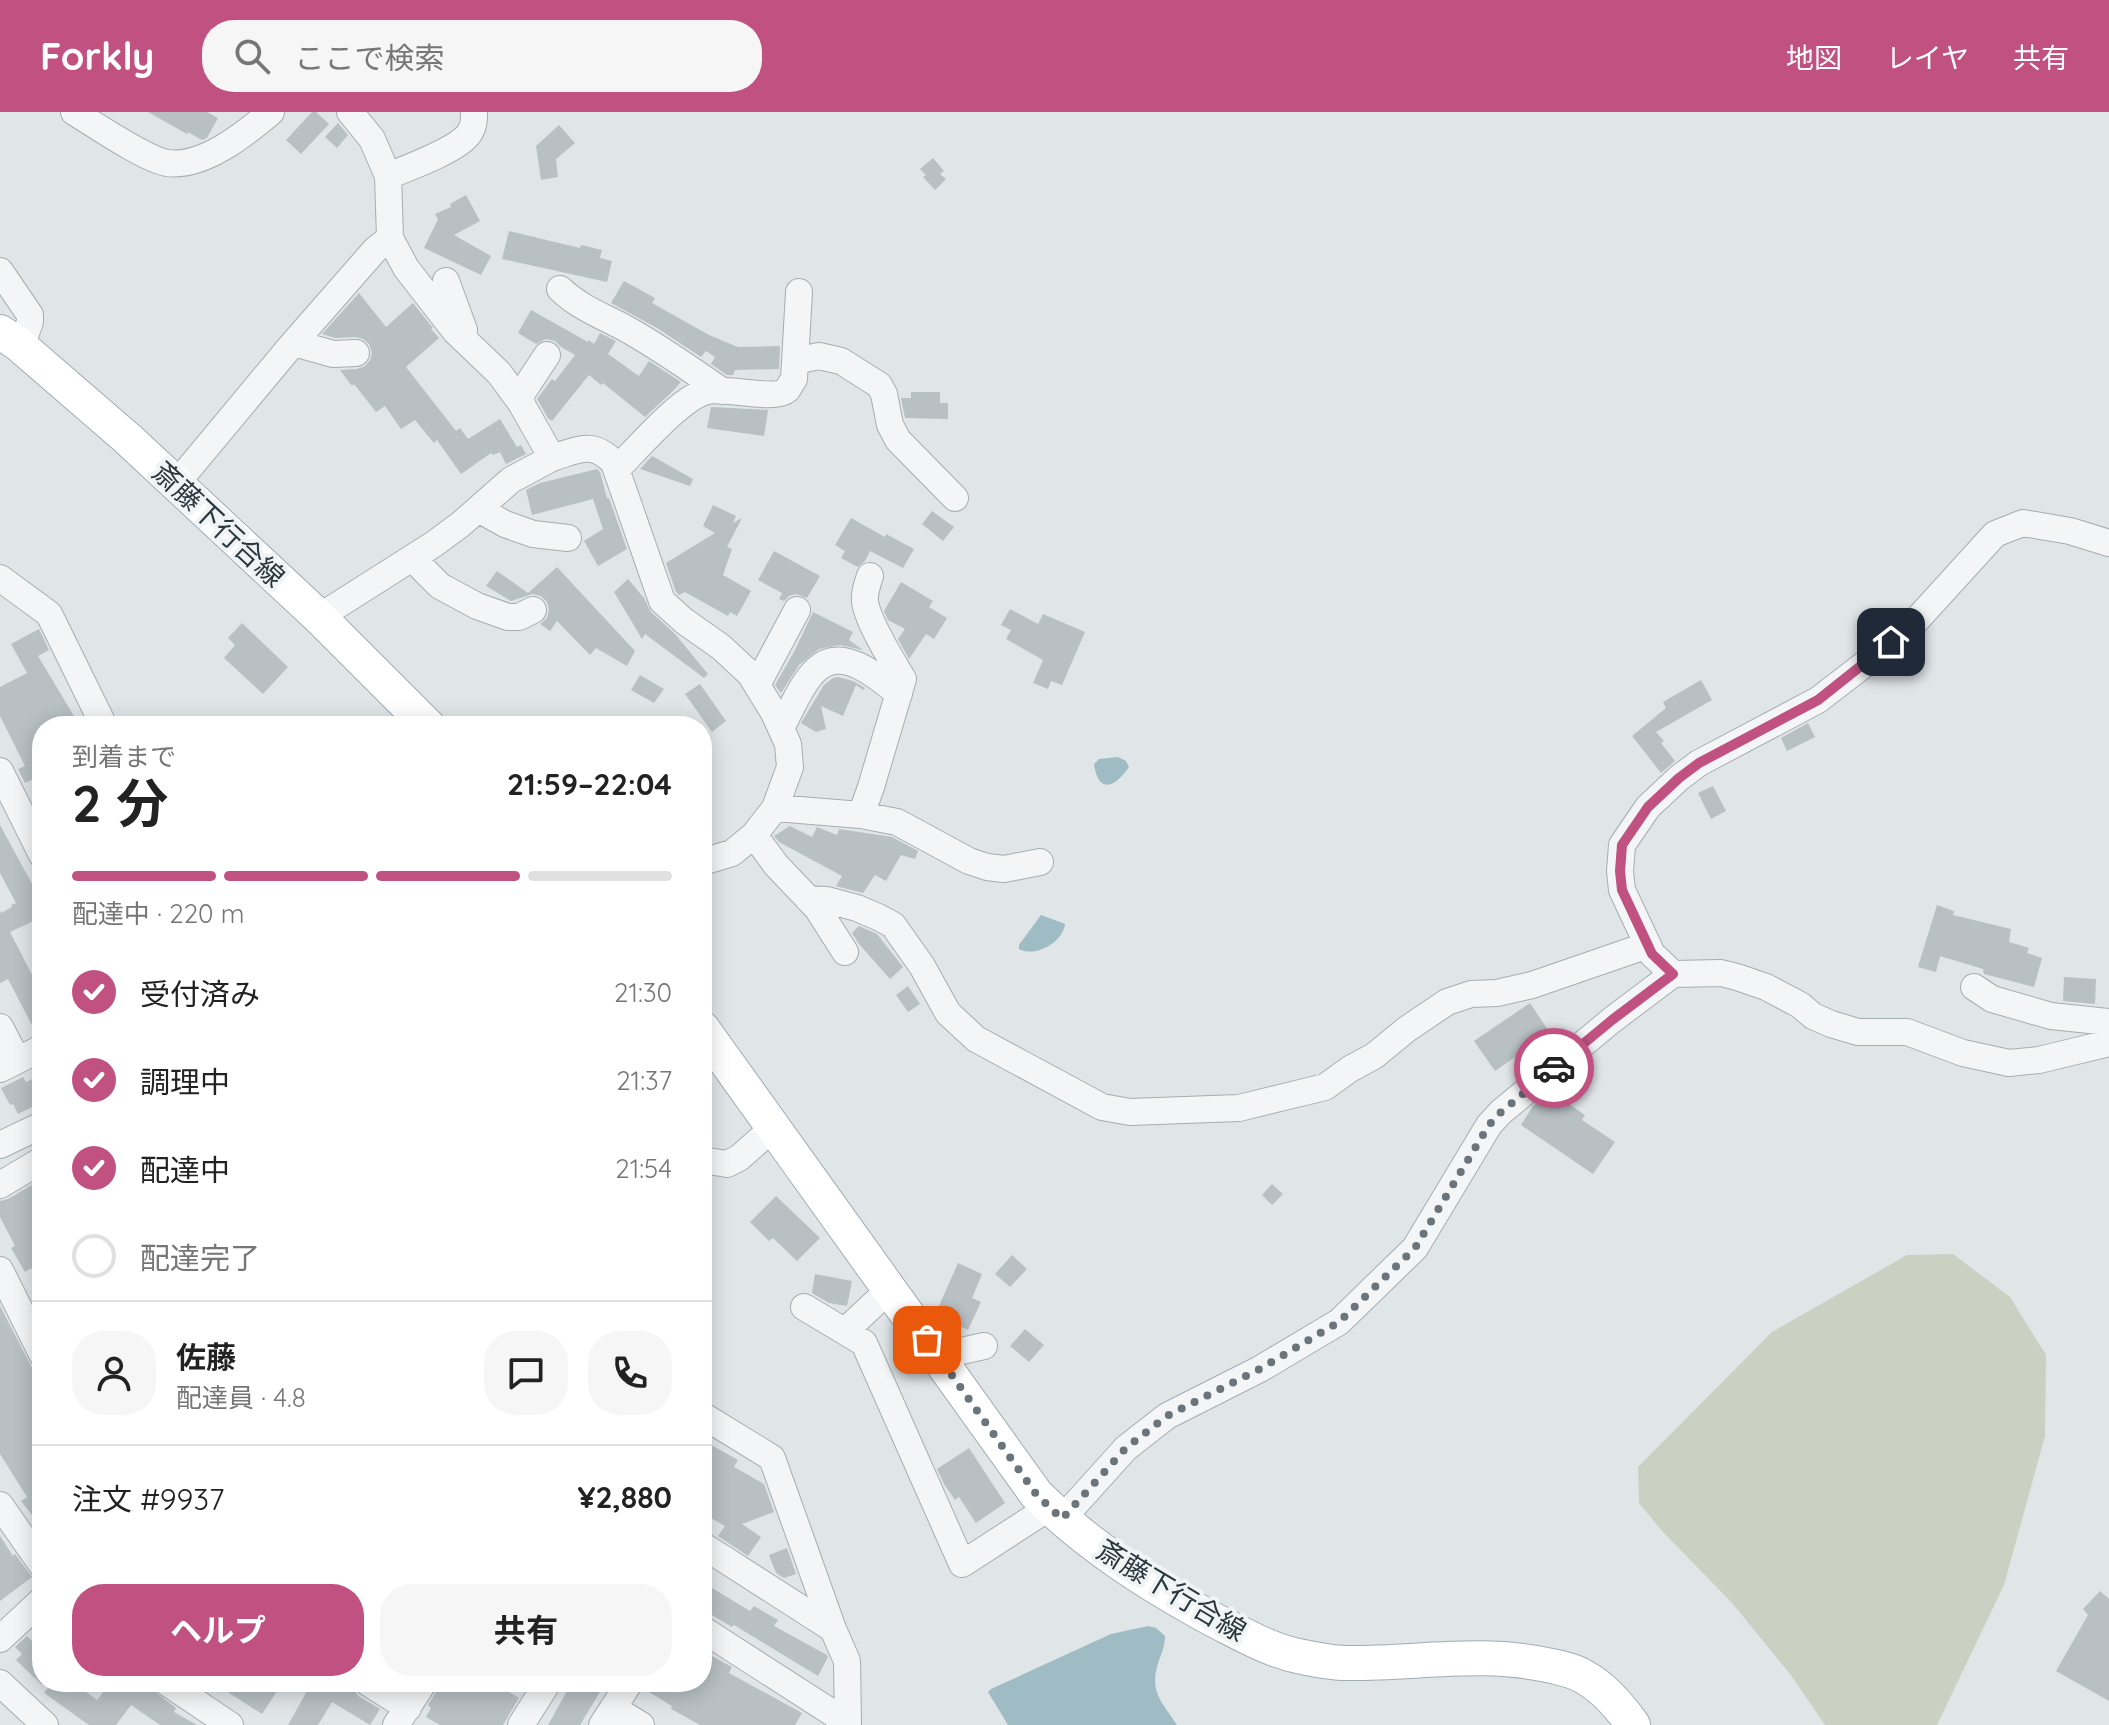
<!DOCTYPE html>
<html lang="ja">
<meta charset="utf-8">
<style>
body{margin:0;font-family:Quicksand,"Noto Sans JP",sans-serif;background:#f6f6f6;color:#222;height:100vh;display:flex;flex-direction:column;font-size:30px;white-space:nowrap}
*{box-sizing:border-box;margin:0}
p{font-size:26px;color:#767676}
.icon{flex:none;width:44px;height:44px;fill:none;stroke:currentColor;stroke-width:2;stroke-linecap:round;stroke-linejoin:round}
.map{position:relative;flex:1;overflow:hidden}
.panel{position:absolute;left:32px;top:604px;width:680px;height:976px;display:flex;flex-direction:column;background:#fff;border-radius:32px;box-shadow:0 4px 20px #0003}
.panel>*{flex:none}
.pin{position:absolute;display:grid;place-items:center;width:68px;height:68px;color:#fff;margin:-34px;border-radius:16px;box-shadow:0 4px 12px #0006}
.courier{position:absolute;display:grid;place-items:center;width:80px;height:80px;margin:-40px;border:6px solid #c15181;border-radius:50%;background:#fff;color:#222;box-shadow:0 2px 10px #0007}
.head em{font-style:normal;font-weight:700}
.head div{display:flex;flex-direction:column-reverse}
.head{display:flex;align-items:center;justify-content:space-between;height:136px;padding:0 40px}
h1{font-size:52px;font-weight:700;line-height:60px}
.bar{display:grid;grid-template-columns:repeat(4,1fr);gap:12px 8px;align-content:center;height:96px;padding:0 40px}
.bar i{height:10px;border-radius:6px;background:#e0e0e0}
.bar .active{background:#c15181}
.bar p{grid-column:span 4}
.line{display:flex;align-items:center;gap:20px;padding:0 40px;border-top:2px solid #e0e0e0}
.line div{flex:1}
.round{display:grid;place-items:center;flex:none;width:84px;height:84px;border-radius:32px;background:#f6f6f6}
ol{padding:0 40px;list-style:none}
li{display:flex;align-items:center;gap:24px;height:88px}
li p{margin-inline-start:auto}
li .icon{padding:8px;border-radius:50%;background:#c15181;color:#fff;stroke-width:4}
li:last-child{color:#767676}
li i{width:44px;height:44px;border:4px solid #e0e0e0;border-radius:50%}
.cta{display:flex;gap:16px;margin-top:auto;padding:16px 40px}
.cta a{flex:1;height:92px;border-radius:32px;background:#c15181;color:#fff;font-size:32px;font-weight:700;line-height:92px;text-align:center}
.cta a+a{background:#f6f6f6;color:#222}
header{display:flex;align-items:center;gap:48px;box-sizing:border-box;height:112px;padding:0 40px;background:#c15181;color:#fff}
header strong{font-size:38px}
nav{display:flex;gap:44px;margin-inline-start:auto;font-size:28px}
.search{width:560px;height:72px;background:#f6f6f6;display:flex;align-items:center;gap:20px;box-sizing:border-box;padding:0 28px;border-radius:32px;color:#767676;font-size:30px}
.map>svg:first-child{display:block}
</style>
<header>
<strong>Forkly</strong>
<div class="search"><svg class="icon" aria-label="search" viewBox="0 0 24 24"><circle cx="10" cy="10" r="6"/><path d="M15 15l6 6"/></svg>ここで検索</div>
<nav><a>地図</a><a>レイヤ</a><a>共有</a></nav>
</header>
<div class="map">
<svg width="2109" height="1613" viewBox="0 0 2109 1613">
<rect width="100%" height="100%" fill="#e0e5e8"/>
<path fill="#cad1c2" d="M1953,1142L2010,1185L2046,1243L2045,1324L2004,1473L1937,1613H1825L1790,1562L1732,1491L1663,1420L1639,1391L1638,1355L1772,1220L1907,1143Z"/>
<path fill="#9fbbc4" d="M1118,645L1126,649L1129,655C1115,676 1098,682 1094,652L1099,647Z
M1041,803L1065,812C1063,830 1036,846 1019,837V833Z
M1148,1514L1156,1516L1165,1524C1165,1536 1160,1544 1157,1555C1150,1582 1164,1592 1177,1613H1008L988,1580L991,1577L1111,1522Z"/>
<path fill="#b8c0c4" d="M148,0H207L218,6L207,26L202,28L188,20L187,22Z
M312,0H316L329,12L301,42L286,28Z
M338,11L348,23L337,36L325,25Z
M559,13L575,31L556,47L558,65L541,68L536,34Z
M933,46L944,59L940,62L946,67L935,78L923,65L926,63L920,57Z
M466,83L480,109L454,123L491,144L481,163L424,136L438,107L435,102L451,95L450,92Z
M509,119L580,136L581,133L602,138L600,146L612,149L607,170L502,147Z
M624,169L655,186L652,191L709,223L738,235L780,234L779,257L735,258L733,263H727L711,252L715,245L706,239L701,245L657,216L611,191Z
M359,181L386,215L413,191L433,216L431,217L439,226L406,255L456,319L460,316L468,327L500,307L517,335L521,333L526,342L506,352L500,340L493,343L491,341L461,362L437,328L434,331L415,308L401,317L385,294L376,300L354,272L352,274L340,258L357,257L365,254L370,248L372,241L369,232L363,227L356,225L335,226L322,222Z
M531,198L588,230L589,228L594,232L600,221L616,229L608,242L639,264L649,249L681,270L671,281L645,305L603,271L601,273L589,263L552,309L548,306L537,287L552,267L555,269L575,243L561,235L555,229L546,227L536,232L518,221Z
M911,280H940V291H948V307L905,306L901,286H911Z
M711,295L768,298L764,324L707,316Z
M652,344L693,367L690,374L640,357Z
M597,357L600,360L607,386H609L627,437L598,454L584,429L603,417L593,387L532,403L526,378L540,371Z
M713,393L736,404L733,411L742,406L727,435L732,437L723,463L751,479L737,504L730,500L728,504L685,480L679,483L676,480L666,451L715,421L703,414Z
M932,399L954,415L943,429L922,412Z
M851,406L885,425L886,422L914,437L903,456L870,439L865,449L858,455L841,446L845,439L835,433Z
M774,439L820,464L807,486L796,482L789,484L784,489L779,487L782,481L758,468Z
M557,455L635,539L627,554L596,536L590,543L557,509L550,519L540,512L547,506L549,498L547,490L541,484L533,482L511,489L486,474L497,459L528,481Z
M628,467L644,486L651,500L675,522L708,562L704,566L645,522L642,527L614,480Z
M901,470L933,489L929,495L947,506L934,527L926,522L909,547L898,527L905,517L888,508L884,499Z
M1010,497L1038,512L1043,502L1085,520L1062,573L1051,569L1048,577L1033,571L1043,548L1006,527L1011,518L1001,513Z
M813,500L853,520L849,528L863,538L840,533L819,537L799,553L781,581L775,573L794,540Z
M242,511L288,555L263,582L224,546L235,533L228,526Z
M39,517L49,538L38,544L80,614H42V663L25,671L18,657L25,654L0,604V575L27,561L11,532Z
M640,563L664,577L654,591L631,578Z
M838,565L853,569L865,576L863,578L856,573L843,604L821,594L826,617L816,620L801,611L824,573L833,566Z
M1701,568L1712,588L1656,620L1664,629L1661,631L1675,649L1661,661L1632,624L1666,596L1663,590Z
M700,572L726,609L712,620L685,582Z
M1808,611L1815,625L1787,639L1781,626Z
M1713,674L1726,699L1711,707L1698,681Z
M0,713L37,781L42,778V805L10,820L42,882V920L36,921L8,867L0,871V799L1,801L12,795L11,793L16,791L0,761Z
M790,714L812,725L817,715L837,723L839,717L892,725L918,739L915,747L901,743L886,769L875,763L863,781L836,774L842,764L779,730L774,724Z
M1937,793L1954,799L1953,803L2011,817L2009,830L2029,836L2027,841L2042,846L2034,875L1984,862L1983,857L1940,844L1936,860L1918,855Z
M859,814L877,822L903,855L890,867L859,832L852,821Z
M2064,865L2096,867L2095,892L2063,889Z
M908,874L920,892L908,900L896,883Z
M1530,891L1550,921L1495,959L1474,929Z
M42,962V990L18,1002L13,992L10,993L1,976L23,965L26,970Z
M1551,980L1585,1003L1582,1008L1615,1030L1593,1062L1521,1013L1533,994Z
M42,1067V1182L31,1156L25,1160L11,1136L15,1134L0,1105V1089L8,1087Z
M1272,1072L1283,1082L1272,1093L1262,1083Z
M776,1084L820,1126L797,1149L773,1126L769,1129L750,1110Z
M1012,1143L1027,1157L1010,1175L995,1162Z
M958,1151L982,1162L972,1186L981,1190L968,1218L943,1206L946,1200L938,1196Z
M815,1162L852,1169L847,1194L829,1191L812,1181Z
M0,1194L42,1275V1408L37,1400L32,1403L21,1389L27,1385L0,1342Z
M1025,1217L1044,1233L1029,1250L1010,1234Z
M702,1328L738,1348L734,1355L764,1372L774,1400L742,1412L761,1425L748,1444L718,1424L725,1414L702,1401Z
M969,1336L1005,1391L976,1411L959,1385L955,1388L944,1372L937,1357Z
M0,1424L13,1444L15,1442L32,1465L0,1489Z
M787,1436L796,1462L784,1466L776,1461L769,1443Z
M702,1470L750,1499L754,1494L778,1508L774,1514L827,1543L828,1545L818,1564L734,1513L732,1515L702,1497Z
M2100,1479L2109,1487V1589L2056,1559L2088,1503L2083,1497Z
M27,1524L42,1540V1573L16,1548L22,1542L15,1535Z
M708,1542L732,1555L729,1561L802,1601L795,1613H700L671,1597L672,1594L644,1577L646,1570H702V1553Z
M52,1570H73L97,1588L111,1570H142L176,1596L174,1600L197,1613H160L131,1593L116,1613H89L44,1581Z
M212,1570H283L262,1602Z
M312,1570H346L352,1574L358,1584L380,1597L370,1613L332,1590L318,1613H288Z
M442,1570H493L519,1586L503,1613H440L426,1605L431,1596L428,1593Z
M572,1570H606L580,1613H548Z"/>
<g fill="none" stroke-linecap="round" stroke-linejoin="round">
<g stroke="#a6adb2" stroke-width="28">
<path id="minor" d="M74,0C95,13 145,47 167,51C203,56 245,22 271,0
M388,64C408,56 454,39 467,24C474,16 474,9 474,0
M0,159L30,203V210L21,235
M446,169L464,218
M560,177C579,195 600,203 623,215C658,234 690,257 722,279
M294,231L333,242L356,241
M795,249L819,244L841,249L879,273L884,282L890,313L898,328L955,386
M518,287L547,243
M552,346C578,338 593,328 614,351L662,489L684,509L721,535L750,562L774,601L788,632L790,655L775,696L754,723L732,741L702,750
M617,357C637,337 681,285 707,279C725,275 775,289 787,278C788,277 793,268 794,267L799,180
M176,372L290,235L375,138L390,126
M478,397L505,412L533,422L568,426
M412,446L440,474L477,494L508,505H519L533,498
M0,466L49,502L104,614
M319,505L434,432L461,412L511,368L552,346L521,291L499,261L455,219L406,156L390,126L388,64L372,27L350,0
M757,573L797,498
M781,616C791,598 802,570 817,557C843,533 879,566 899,582
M0,659L42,743
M775,696L861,703L871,675L903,567C892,549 868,510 865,490C864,481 867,473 870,464
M861,703L897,710L969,749L987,755L1004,757L1040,750
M754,723L776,753L817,796L845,840
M808,787L827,788L857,796L878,805L893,813L922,854L948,901L976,927L1102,995L1130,1000L1239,996L1325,975L1350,957L1374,944L1407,917L1447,890L1471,882L1497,881L1532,873L1648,833
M1673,862L1652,842L1622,778L1620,759L1622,733L1648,695L1679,666L1699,651L1818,588L1870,548L1913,512L1995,422L2023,411L2070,419L2109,431
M1974,875L1992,887L2051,904L2109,910
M0,915L17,948
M0,957L42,936
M0,1033L42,1013
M702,1048L727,1052L739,1046L773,1016
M0,1073L42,1048
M0,1158L42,1242
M804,1195L864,1231L962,1452L1050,1395
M845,1219L890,1177
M939,1244L984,1234
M702,1303L772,1346L833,1517L847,1549L848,1613
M0,1393L42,1453
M1062,1407L1126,1336L1167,1304L1260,1257L1339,1210L1415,1136L1489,1013L1501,1000L1612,908L1673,862L1721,861L1737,865L1766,875L1800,893L1813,904L1831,912L1858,920H1907L1963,941L2009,951L2039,948L2109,931
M702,1433L833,1517
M702,1517L848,1611
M0,1527L42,1488
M166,1570L230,1613
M367,1570L408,1596
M0,1571L45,1613
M613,1596L641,1613
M396,1613L424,1570
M521,1613L548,1570
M602,1613L630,1570"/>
</g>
<g stroke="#a1adb2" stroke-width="36">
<path id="major" d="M0,220L17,231L128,327L319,505L428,614
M702,916L1036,1382C1088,1434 1150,1473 1214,1508C1240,1521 1269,1538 1298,1544C1313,1547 1330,1551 1346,1551C1415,1552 1484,1538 1552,1554C1564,1557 1576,1559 1586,1566C1605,1577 1621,1596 1633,1613"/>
</g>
<use href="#minor" stroke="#f3f5f6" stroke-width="26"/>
<use href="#major" stroke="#fff" stroke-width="34"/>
</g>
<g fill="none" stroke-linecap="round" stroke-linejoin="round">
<path stroke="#6a747a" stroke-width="8" stroke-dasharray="0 14.4" d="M927,1228L1036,1382L1062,1407L1126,1336L1167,1304L1260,1257L1339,1210L1415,1136L1489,1013L1501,1000L1554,956"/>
<path stroke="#c15181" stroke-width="10" d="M1554,956L1612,908L1673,862L1652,842L1622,778L1620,759L1622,733L1648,695L1679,666L1699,651L1818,588L1891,530"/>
</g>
<g text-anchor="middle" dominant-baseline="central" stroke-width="8" stroke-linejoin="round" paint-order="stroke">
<g font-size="28" fill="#2b373e" stroke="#f0f4f5">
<text transform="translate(219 412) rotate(43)">斎藤下行合線</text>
<text transform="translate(1172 1478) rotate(31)">斎藤下行合線</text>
</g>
</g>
</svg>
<div class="pin" style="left:927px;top:1228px;background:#ea580c"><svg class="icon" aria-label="bag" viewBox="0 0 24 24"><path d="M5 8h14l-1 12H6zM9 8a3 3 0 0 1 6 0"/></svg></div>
<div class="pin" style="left:1891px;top:530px;background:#1f2937"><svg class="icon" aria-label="home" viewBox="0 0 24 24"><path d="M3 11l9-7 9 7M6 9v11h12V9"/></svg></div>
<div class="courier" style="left:1554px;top:956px"><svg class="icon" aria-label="car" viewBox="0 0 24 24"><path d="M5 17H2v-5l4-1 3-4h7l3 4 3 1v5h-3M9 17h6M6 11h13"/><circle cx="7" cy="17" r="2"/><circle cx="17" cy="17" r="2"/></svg></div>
<section class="panel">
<div class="head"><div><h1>2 分</h1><p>到着まで</p></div><em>21:59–22:04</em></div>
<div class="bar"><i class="active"></i><i class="active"></i><i class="active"></i><i></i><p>配達中 · 220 m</p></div>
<ol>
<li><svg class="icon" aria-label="check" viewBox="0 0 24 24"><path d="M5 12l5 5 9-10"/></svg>受付済み<p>21:30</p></li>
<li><svg class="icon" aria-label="check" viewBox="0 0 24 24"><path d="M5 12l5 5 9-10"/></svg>調理中<p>21:37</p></li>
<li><svg class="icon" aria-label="check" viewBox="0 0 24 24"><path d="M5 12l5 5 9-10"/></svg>配達中<p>21:54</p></li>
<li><i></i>配達完了</li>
</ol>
<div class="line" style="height:144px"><a class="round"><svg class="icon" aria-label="person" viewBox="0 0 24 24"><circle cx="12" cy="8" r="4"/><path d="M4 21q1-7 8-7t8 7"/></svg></a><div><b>佐藤</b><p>配達員 · 4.8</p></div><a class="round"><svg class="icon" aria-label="chat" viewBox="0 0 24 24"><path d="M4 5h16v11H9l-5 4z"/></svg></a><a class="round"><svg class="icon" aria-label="phone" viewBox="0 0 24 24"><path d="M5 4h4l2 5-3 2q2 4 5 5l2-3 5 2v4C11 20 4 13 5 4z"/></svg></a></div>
<div class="line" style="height:104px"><div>注文 #9937</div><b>¥2,880</b></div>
<div class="cta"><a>ヘルプ</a><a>共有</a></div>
</section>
</div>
